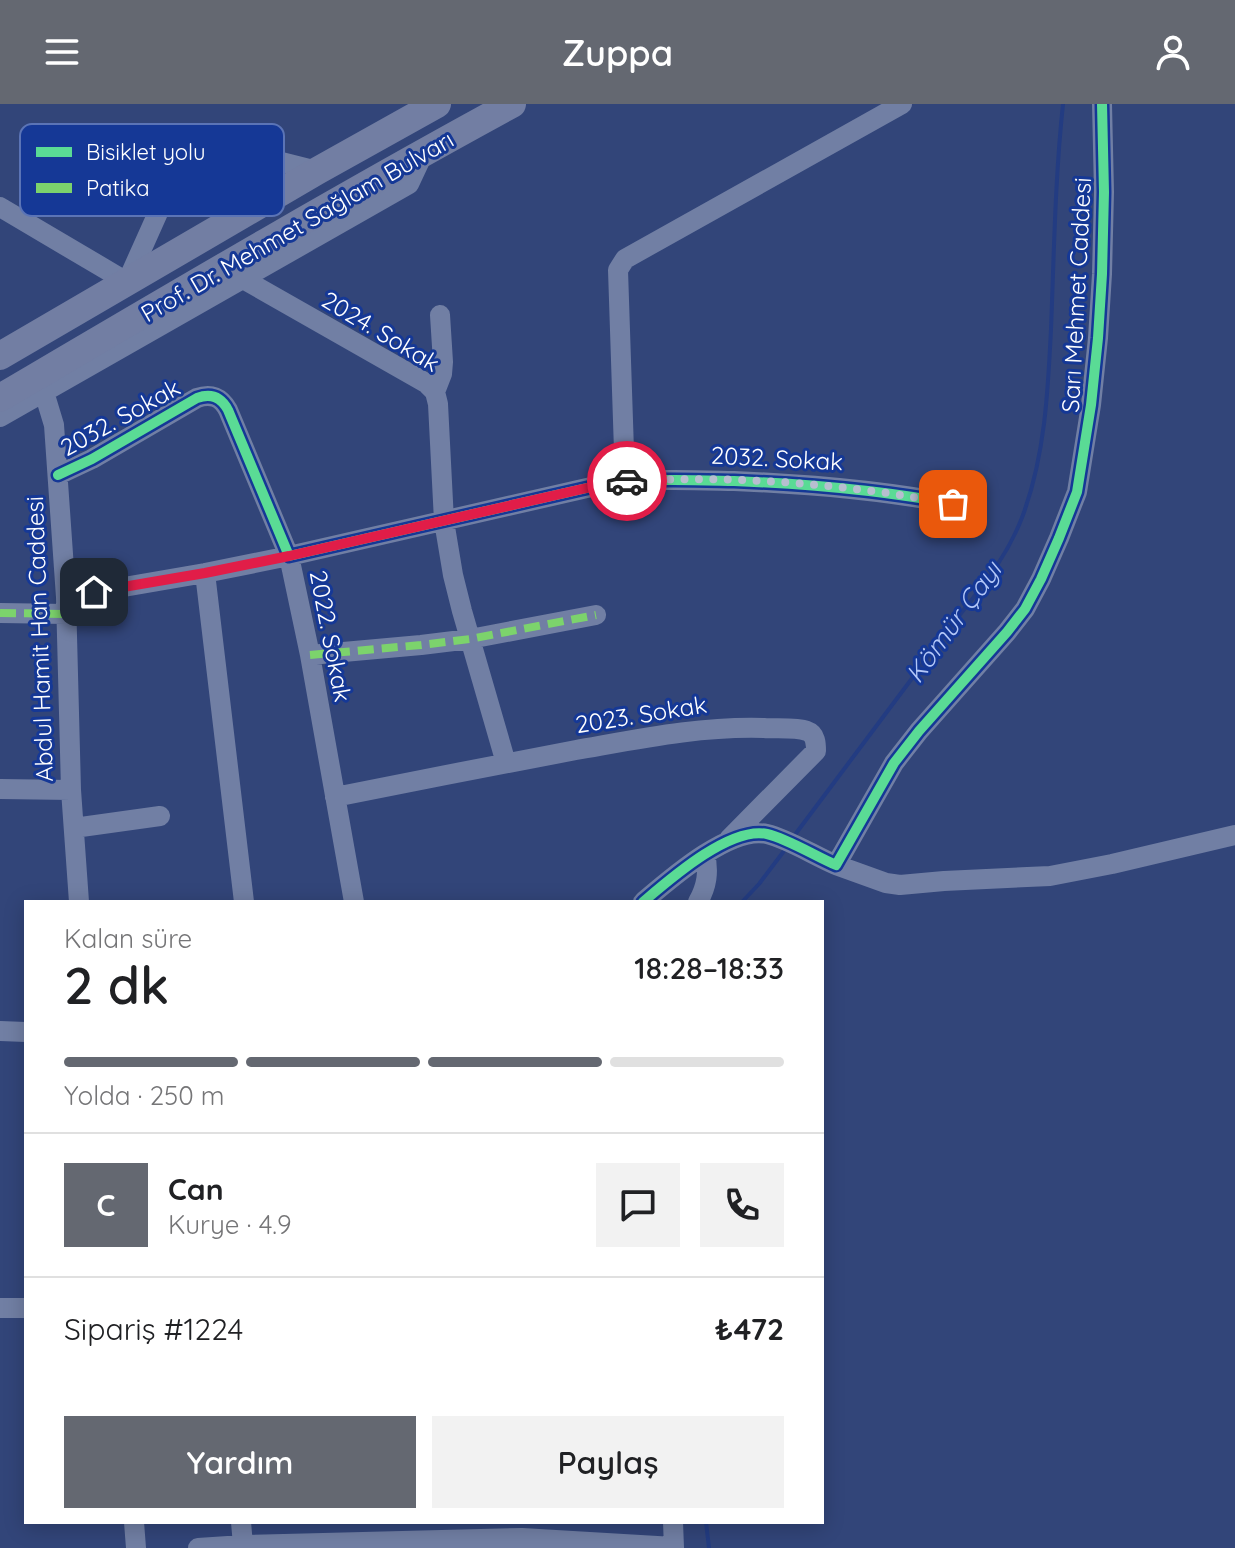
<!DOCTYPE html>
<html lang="tr">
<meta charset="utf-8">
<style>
body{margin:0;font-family:Quicksand,sans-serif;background:#f2f2f2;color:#202124;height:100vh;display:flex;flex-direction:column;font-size:30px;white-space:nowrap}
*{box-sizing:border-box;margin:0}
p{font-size:26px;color:#757577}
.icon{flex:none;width:44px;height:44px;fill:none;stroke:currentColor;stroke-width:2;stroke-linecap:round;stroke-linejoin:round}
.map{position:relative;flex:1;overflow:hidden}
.sheet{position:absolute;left:24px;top:796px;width:800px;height:624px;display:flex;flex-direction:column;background:#fff;border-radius:0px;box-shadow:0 4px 20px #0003}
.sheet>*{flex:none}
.pin{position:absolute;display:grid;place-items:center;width:68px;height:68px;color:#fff;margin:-34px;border-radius:16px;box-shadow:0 4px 12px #0006}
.courier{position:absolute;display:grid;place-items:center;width:80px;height:80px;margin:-40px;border:6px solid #e11d48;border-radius:50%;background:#fff;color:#222;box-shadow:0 2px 10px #0007}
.summary em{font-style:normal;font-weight:600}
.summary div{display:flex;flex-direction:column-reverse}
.summary{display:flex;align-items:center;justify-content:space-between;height:136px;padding:0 40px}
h1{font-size:52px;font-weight:600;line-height:60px}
.bar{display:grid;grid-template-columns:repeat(4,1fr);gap:12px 8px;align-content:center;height:96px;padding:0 40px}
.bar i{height:10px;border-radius:6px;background:#e0e0e0}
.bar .selected{background:#646871}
.bar p{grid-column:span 4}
.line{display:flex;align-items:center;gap:20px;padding:0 40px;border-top:2px solid #e0e0e0}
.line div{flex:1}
.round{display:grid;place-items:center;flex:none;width:84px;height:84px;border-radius:0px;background:#f2f2f2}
.button{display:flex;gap:16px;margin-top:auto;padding:16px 40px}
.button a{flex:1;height:92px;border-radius:0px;background:#646871;color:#fff;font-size:32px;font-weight:600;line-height:92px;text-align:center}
.button a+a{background:#f2f2f2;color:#202124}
header{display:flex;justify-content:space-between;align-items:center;height:104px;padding:0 40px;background:#646871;color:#fff;font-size:36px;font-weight:600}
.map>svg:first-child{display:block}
</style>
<header><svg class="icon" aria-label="menu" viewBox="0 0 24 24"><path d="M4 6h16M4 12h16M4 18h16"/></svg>Zuppa<svg class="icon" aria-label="person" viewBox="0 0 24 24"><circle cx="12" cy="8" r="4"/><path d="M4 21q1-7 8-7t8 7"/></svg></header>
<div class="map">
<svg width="1235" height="1444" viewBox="0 0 1235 1444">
<rect width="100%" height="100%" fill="#324579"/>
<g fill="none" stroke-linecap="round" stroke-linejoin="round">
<path stroke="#233c82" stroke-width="4" d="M794,732C843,667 891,602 940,537C971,494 1004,462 1023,411C1045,351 1048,287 1051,225C1054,150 1055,75 1063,0
M742,798L759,780L787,743
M706,1418L709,1444"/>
<path stroke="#51618d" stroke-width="20" stroke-dasharray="20 10" stroke-linecap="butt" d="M182,88L211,68"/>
<path stroke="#717fa4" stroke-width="20" d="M211,68L242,48L317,67
M0,103L127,178L161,102L182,88
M222,163L426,279L435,288L438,300L444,417L453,471L462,507L506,659
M35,273L44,288L54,321L66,493L71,686L79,798
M435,288L442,270L443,258L440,211
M0,313L409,80L424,48
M58,371L92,355L197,294C211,289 221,293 228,306L289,452L600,381C645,374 689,376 734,377C808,380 881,386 953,400
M625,377L618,166L625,155L902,0
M205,469L244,798
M66,493L205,469L289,452L310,551L354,798
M0,509L66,510
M310,551L421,541L470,535L596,511
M0,685L71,686
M335,693C415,677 496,661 576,646C639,635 700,622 764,624C776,625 796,623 807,627C816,630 816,640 816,647L729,735
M74,724L160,712
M836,761L886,779L900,781L944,777L1050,772L1112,760L1235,731
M643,798C670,775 730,722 767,730C788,735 815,752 836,761L894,659L919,627L1007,528L1025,505L1041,475L1059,434L1077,388L1091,301L1098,234L1102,170L1104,88L1102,0
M698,798C707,782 709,768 705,750
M0,927L26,928
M0,1204H26
M134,1418L136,1444
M241,1418L243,1441
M673,1418L674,1444
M198,1444L243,1441L522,1434L674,1443"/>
<path stroke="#727ea3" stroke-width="28" d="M0,252L317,67L437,0
M0,294C170,194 339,94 512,0"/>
<path stroke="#7cd36c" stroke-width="8" stroke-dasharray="16 8" stroke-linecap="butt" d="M0,509L66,510
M310,551L421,541L470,535L596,511"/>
<g stroke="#153896" stroke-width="15">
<path id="cycleway" d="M58,371L92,355L197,294C211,289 221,293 228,306L289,452L600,381C645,374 689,376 734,377C808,380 881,386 953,400
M643,798C670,775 730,722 767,730C788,735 815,752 836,761L894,659L919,627L1007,528L1025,505L1041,475L1059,434L1077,388L1091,301L1098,234L1102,170L1104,88L1102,0"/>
</g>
<use href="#cycleway" stroke="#5adb95" stroke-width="10"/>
</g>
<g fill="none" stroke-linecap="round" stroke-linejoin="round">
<path stroke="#b7bed0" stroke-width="8" stroke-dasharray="0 14.4" d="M627,377C734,371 848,380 953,400"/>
<path stroke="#e11d48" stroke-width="10" d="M94,488L205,469L289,452L600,381L627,377"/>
</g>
<g text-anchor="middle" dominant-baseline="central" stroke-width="6" stroke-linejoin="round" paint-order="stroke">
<g font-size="24" fill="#fff" stroke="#153896">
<text transform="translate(297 122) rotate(-30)">Prof. Dr. Mehmet Sağlam Bulvarı</text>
<text transform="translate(1076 191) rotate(-87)">Sarı Mehmet Caddesi</text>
<text transform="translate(381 227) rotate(31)">2024. Sokak</text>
<text transform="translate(120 313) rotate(-29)">2032. Sokak</text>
<text transform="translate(777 354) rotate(3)">2032. Sokak</text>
<text transform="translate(331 532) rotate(79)">2022. Sokak</text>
<text transform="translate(39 535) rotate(-92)">Abdul Hamit Han Caddesi</text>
<text transform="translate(641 610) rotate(-9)">2023. Sokak</text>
</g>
<g font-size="26" font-style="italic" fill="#b3c7f8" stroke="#153896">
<text transform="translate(953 518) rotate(-54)">Kömür Çayı</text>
</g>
</g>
<rect x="20" y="20" width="264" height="92" rx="12" fill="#153896" stroke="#5b74b6" stroke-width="2"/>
<rect x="36" y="43" width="36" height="10" fill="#5adb95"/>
<rect x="36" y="79" width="36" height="10" fill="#7cd36c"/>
<g font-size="22" fill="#fff">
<text x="86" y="56">Bisiklet yolu</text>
<text x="86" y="92">Patika</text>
</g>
</svg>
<div class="pin" style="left:953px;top:400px;background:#ea580c"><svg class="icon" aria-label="bag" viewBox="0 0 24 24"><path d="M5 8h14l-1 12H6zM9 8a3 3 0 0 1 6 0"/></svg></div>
<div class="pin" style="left:94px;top:488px;background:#1f2937"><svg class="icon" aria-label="home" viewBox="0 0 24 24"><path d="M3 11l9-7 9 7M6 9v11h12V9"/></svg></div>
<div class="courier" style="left:627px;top:377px"><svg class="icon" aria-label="car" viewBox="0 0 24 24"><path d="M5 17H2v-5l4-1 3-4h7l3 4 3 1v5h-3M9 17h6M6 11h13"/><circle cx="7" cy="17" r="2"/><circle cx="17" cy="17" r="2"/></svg></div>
<section class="sheet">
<div class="summary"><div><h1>2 dk</h1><p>Kalan süre</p></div><em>18:28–18:33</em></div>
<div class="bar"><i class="selected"></i><i class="selected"></i><i class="selected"></i><i></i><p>Yolda · 250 m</p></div>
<div class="line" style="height:144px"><b class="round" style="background:#646871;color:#fff">C</b><div><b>Can</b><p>Kurye · 4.9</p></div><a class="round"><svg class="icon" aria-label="chat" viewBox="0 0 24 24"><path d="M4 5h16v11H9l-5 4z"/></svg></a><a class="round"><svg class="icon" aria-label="phone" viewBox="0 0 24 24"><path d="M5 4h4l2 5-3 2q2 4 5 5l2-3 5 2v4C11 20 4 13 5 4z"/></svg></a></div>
<div class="line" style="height:104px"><div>Sipariş #1224</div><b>₺472</b></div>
<div class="button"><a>Yardım</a><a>Paylaş</a></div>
</section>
</div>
